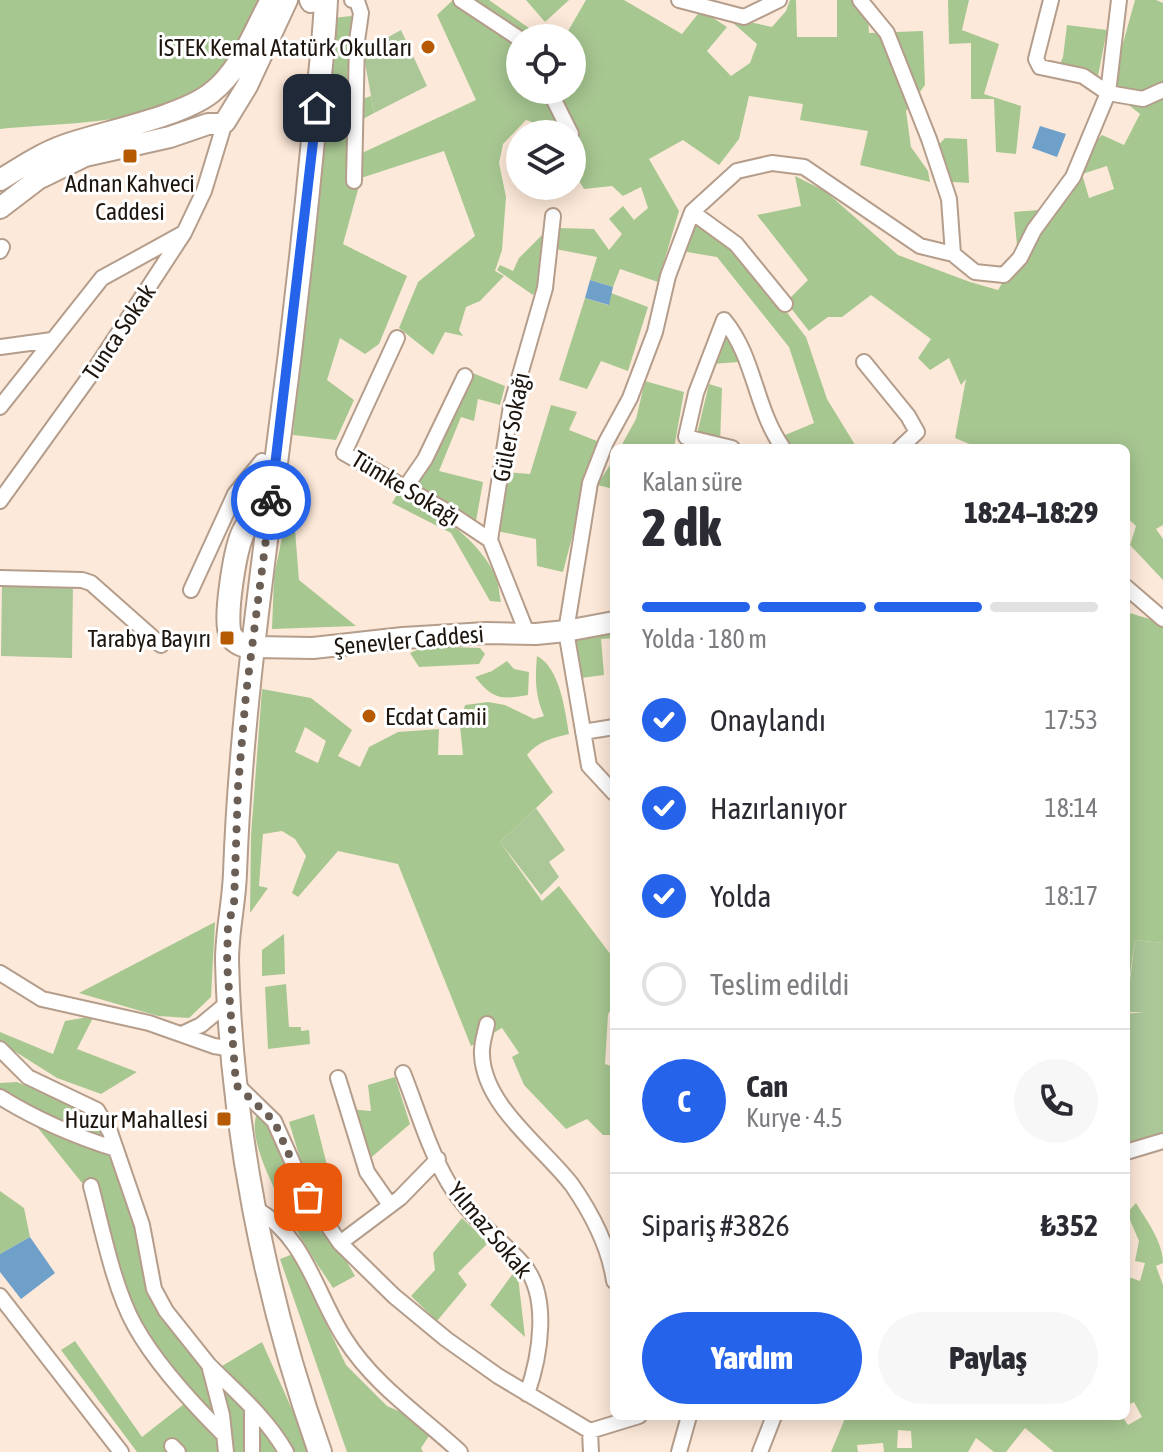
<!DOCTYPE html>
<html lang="tr">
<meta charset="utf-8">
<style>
body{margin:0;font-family:"Asap Condensed",sans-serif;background:#f7f7f7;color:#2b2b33;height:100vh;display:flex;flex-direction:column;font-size:30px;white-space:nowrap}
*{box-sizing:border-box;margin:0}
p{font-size:26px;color:#7c7c81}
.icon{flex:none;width:44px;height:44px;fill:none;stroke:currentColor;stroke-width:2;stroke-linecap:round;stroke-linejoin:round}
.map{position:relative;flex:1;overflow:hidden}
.panel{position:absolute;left:610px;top:444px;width:520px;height:976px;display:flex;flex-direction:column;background:#fff;border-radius:12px;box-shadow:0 4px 20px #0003}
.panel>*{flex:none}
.tools{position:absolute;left:506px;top:24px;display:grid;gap:16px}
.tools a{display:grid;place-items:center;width:80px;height:80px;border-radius:50%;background:#fff;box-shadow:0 4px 20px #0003;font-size:40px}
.pin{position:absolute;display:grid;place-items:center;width:68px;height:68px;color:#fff;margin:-34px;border-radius:16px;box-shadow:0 4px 12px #0006}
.courier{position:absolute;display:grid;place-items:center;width:80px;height:80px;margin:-40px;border:6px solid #2563eb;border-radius:50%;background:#fff;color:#222;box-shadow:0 2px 10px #0007}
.summary em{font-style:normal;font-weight:800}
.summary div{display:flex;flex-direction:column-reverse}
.summary{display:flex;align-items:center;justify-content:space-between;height:136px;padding:0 32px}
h1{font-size:52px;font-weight:800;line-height:60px}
.bar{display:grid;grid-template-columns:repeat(4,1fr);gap:12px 8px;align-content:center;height:96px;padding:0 32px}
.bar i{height:10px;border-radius:6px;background:#e1e1e2}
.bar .selected{background:#2563eb}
.bar p{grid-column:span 4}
.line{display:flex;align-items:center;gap:20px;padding:0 32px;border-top:2px solid #e1e1e2}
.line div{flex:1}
.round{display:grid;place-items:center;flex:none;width:84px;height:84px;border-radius:42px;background:#f7f7f7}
ol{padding:0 32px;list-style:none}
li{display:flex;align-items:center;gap:24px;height:88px}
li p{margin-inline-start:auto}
li .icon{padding:8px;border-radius:50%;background:#2563eb;color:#fff;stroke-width:4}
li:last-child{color:#7c7c81}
li i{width:44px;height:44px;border:4px solid #e1e1e2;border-radius:50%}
.primary-button{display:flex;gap:16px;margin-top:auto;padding:16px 32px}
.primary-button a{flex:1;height:92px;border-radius:48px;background:#2563eb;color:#fff;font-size:32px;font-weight:800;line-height:92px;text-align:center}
.primary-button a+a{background:#f7f7f7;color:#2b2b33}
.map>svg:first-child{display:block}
</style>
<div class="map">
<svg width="1163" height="1452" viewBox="0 0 1163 1452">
<rect width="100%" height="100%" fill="#fde9d9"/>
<path fill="#abc798" d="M401,30L427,86L374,113L363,51Z
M2,583L73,584L72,658L1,656Z
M536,808L565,850L549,862L559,877L541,895L500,842Z
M1135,940L1163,943V1140L1126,1146V1014L1143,1012H1126Z"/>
<path fill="#a7c791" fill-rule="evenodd" d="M0,0H262C250,28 238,59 214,79C160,126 68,122 0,129Z
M453,0H489L543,38H520V90H572V38H564L586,0H624L682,34L701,10L727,27L707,51L731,76L750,63L757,44L725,16L772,27L786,11L790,0H796L797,37H837V0H867L869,33L923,31L925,85L906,111L911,147L928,171L930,182L860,165L868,131L800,120L803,104L749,96L739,139L719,165L683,140L649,159L679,211L658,282L620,269L613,287L590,280L597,257L555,249L558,228L594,229L609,250L622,234L609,219L623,206L634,220L648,208L641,187L623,196L612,186L584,189L576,176H572V134H556V130L526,120L503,144L499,163L506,197L502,250L495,271L504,276L480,301L466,307L459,330L463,336L445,332L433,355L399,328L418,282L475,236L444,151L361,178L362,153L476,100L437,15Z
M526,0H569L545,22Z
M948,0H969L962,30L999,44L984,94L1021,106L1016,154L996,152L994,99H971V43L949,44Z
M1135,0H1156L1163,3V525L1156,529L1163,539V580L1130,545L1136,526L1126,517V448H979L955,438L966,379L961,385L949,358L930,370L918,358L931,339L871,295L842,317H828L809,331L786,302L808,280L757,215L801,206L795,176L825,191L898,255L970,282L998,290L1018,257L1014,212L1052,209L1088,149L1102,135L1124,145L1140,114L1110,90ZM1107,166L1114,189L1089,198L1082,174Z
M352,16L345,105L371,96L374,113L354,124L359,186L343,244L407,276L379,344L365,354L340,338L327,380L354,400L336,440L293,435L332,18Z
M1067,25L1107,30L1097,81L1058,69L1063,57Z
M945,138L967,139L969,183L939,181L931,153Z
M696,214L736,247L806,337L827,399L857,448H777L778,438L814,423L789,347L717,257L681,251Z
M542,235V281L533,295L497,270L500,265L513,271L519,258Z
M611,293L648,307L628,371L601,361L587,389L559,380L585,298L608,305Z
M726,334L739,362L712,364Z
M470,372L505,386L500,405L478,399L474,421L461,417L439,471L483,482L476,521L411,486Z
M645,381L684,392L674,448H620L636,419Z
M709,384L722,388L720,444L696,438Z
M551,405L577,412L569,430L597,441L563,572L537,566L536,539L497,531L505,472L530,474Z
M614,459V489L597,485Z
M398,493C436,512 477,536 496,577C499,584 499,594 501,602L490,601L451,533L392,503Z
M295,530L299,580L356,626L272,629L274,576L283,533Z
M1126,612L1163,623V943L1135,940L1126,1002Z
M614,630V638L601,639L604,675L581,678L575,634Z
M426,646L480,648L485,654L479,664L419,667L410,653Z
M537,656C560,668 565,710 569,734C553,738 538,741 527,755L553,792L500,842L542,901L559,886L614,959V1012H609L608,1015L605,1064L614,1067V1135H603L587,1119L566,1129L524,1085L512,1057L519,1053L502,1028L471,1046L398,864L338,851L298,897L292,893L306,856L295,839L282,831L263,834L259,886L268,888L250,913L251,835L262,689L311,698L352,730L338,756L360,767L369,747L398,732L439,729L438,755H463L460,726L465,705L488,702L505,705L534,719L544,716C535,696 535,678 537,656ZM305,727L326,741L318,763L295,752Z
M507,661L514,669L529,672L528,695C500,700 493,699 475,677L492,671Z
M215,922L211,997L189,1018L158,1016L79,993Z
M284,934L285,974L262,976V950Z
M286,984L289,1027H301V1031L309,1030L310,1044L268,1049L265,987Z
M94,1016L77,1049L137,1072L101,1094L57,1078L0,1042V1032L53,1054L65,1021Z
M395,1077L410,1124L366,1162L349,1109L371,1111L368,1085Z
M17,1082L87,1111L112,1149L140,1226L150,1290L206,1366L222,1431L136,1325L91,1183H82L30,1118L0,1104V1083Z
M257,1114L262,1116L316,1226L344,1257L355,1276L333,1288C313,1258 241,1148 257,1114Z
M314,1114L327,1165L306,1178L289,1122Z
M0,1191L24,1208L30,1237L0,1254Z
M1136,1203C1147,1221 1163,1242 1163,1263L1156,1266L1163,1285V1452H1054L1025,1428L1006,1452H994L976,1438L968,1452H884L883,1443L857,1445L858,1452H831L846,1416H1122L1128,1425L1142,1417L1134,1402L1126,1406V1276L1140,1281L1145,1263L1135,1261L1139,1241L1127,1213ZM898,1430L911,1431L912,1448H897Z
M462,1218L488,1243L458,1273L467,1285L437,1321L411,1296L435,1270L433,1253Z
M293,1254L346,1365L387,1406L435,1427L421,1448L423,1452H347L280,1259Z
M517,1268L525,1337L490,1305Z
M75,1341L142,1437L184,1404L222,1436L224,1452H137L61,1350Z
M262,1342L311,1452H293L284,1435L222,1366Z
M213,1372L250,1408V1452H228Z
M257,1418L282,1452H256Z"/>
<path fill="#6ea0ca" d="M1040,126L1066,134L1057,157L1032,148Z
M590,280L613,287L609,305L585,298Z
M30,1237L55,1273L21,1299L0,1272V1254Z"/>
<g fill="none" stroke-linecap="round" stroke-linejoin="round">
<g stroke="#b59d8b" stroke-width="18">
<path id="street" d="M352,0L357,1L361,13L357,41L354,181
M461,0L520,39
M679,0L744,17L779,0
M860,0L887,33L929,139L949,199L953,254L975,272L1004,275L1020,258L1034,230L1073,177L1108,93L1119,0
M1051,0L1036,59L1040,67L1083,76L1108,93L1143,99L1163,90
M549,90L571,134
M692,212L736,244L785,304
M0,251L2,247
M397,338L344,453L448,512L490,540
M0,347L52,340
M864,362L908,416L917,432L900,448
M0,407L102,278L182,234
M732,448L686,437L696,393L724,320C755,357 755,409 783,448
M405,488L425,459L465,376
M0,501L95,369L184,233L204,191L225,122
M0,578L82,580L91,583L161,645
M1126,587L1163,619
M191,590L235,494L262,461
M527,633L490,540L511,406L545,288L553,216
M583,732L614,727
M614,793L589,766L566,631L590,483L606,442L630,398L655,332L668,276L692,212L737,171L772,163L804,167L920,246L953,254
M0,973L42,999L149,1023L214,1046L233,1049
M487,1024C485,1034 481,1045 482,1055C484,1106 543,1147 572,1185C592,1214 609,1246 614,1281
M182,1034L201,1025L230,1001
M0,1049L28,1077L97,1110L110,1132L142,1225L154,1289L166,1311L209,1365L222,1415L226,1452
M403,1073C417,1108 429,1150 448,1182C468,1216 496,1235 522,1263C551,1295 540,1357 527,1394
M338,1078L367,1172L390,1205
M237,1085L274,1121L308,1197L340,1243L394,1296L446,1339L498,1376L590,1431L591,1452
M0,1097C37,1120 74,1136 116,1149
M1126,1152L1163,1141
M91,1186C102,1228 114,1289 135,1326C156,1364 194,1405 224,1435
M255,1208C307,1238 315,1293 345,1339C374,1385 421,1416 460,1452
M340,1243L400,1198L438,1159
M0,1296L121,1452
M209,1365C236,1392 267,1418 286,1452
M590,1431L639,1416
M172,1446L178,1452
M252,1452V1408
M679,1452L689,1416
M760,1452L774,1416"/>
</g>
<g stroke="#b59d8b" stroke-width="24">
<path id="secondary" d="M310,0L311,2
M0,180C21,167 42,153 65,145C105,131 180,117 211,93C241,70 253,32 271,0
M0,208L38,179L85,156L170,137L208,124H220L225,122L247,86L287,0
M253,647L313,648L403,638L486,633L536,634L566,631L614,622"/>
</g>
<g stroke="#b59d8b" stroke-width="26">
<path id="primary" d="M253,647C244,646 236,644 231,636C223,622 235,552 242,535C245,527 250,521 255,514
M320,1452C265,1298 231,1125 227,961C227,930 234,904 235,873C240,733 259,594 277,455C291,350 303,245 313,140C318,93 324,47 326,0"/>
</g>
<use href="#street" stroke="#fff" stroke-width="14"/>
<use href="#secondary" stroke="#fff" stroke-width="20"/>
<use href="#primary" stroke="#fff" stroke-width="22"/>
</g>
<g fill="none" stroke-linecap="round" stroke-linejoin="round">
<path stroke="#6b5f55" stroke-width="8" stroke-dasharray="0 14.4" d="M271,500L246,694L238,787L234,904L228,925L227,963L236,1085L274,1121L308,1197"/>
<path stroke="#2563eb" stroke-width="10" d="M271,500L317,108"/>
</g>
<g fill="#b55a00" stroke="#fff" stroke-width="3">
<circle cx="428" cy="47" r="8"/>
<rect x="122" y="148" width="16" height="16" rx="4"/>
<rect x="219" y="630" width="16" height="16" rx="4"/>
<circle cx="369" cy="716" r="8"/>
<rect x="216" y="1111" width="16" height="16" rx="4"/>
</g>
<g text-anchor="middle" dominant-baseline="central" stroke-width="6" stroke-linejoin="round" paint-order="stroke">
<g font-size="24" fill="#1d150e" stroke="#fff" text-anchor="end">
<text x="412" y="47">İSTEK Kemal Atatürk Okulları</text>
<text x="130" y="183" text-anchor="middle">Adnan Kahveci<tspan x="130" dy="28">Caddesi</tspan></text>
<text x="211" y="638">Tarabya Bayırı</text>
<text x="385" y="716" text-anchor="start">Ecdat Camii</text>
<text x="208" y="1119">Huzur Mahallesi</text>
</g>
<g font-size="24" fill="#1d150e" stroke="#fff">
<text transform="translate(119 332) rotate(-56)">Tunca Sokak</text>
<text transform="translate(511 427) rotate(-79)">Güler Sokağı</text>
<text transform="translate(406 488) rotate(31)">Tümke Sokağı</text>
<text transform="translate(409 640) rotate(-5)">Şenevler Caddesi</text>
<text transform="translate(490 1230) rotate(50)">Yılmaz Sokak</text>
</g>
</g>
</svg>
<div class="tools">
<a><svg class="icon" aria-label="locate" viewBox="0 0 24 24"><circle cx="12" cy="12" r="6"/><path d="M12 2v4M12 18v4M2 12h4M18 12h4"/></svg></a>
<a><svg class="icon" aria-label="layers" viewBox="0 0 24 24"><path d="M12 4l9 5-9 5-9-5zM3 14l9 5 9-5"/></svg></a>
</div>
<div class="pin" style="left:308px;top:1197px;background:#ea580c"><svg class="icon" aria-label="bag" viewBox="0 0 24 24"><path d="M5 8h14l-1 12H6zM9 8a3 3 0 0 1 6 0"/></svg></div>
<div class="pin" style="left:317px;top:108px;background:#1f2937"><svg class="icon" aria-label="home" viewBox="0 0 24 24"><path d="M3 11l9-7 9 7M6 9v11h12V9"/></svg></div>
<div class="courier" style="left:271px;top:500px"><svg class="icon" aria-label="bike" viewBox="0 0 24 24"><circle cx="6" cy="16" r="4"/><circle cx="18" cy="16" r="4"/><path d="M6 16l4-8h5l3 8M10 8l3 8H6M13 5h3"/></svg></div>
<section class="panel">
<div class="summary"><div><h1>2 dk</h1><p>Kalan süre</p></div><em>18:24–18:29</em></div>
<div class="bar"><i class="selected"></i><i class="selected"></i><i class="selected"></i><i></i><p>Yolda · 180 m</p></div>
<ol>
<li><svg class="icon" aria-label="check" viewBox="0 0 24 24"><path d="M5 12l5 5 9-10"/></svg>Onaylandı<p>17:53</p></li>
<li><svg class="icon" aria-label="check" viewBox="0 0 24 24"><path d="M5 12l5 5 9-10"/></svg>Hazırlanıyor<p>18:14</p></li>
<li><svg class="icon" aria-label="check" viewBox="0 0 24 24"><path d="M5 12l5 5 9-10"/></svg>Yolda<p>18:17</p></li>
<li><i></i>Teslim edildi</li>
</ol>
<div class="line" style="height:144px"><b class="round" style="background:#2563eb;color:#fff">C</b><div><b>Can</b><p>Kurye · 4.5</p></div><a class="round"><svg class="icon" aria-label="phone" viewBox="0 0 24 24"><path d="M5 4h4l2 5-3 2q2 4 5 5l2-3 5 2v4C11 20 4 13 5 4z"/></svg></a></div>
<div class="line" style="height:104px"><div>Sipariş #3826</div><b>₺352</b></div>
<div class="primary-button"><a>Yardım</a><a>Paylaş</a></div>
</section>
</div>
